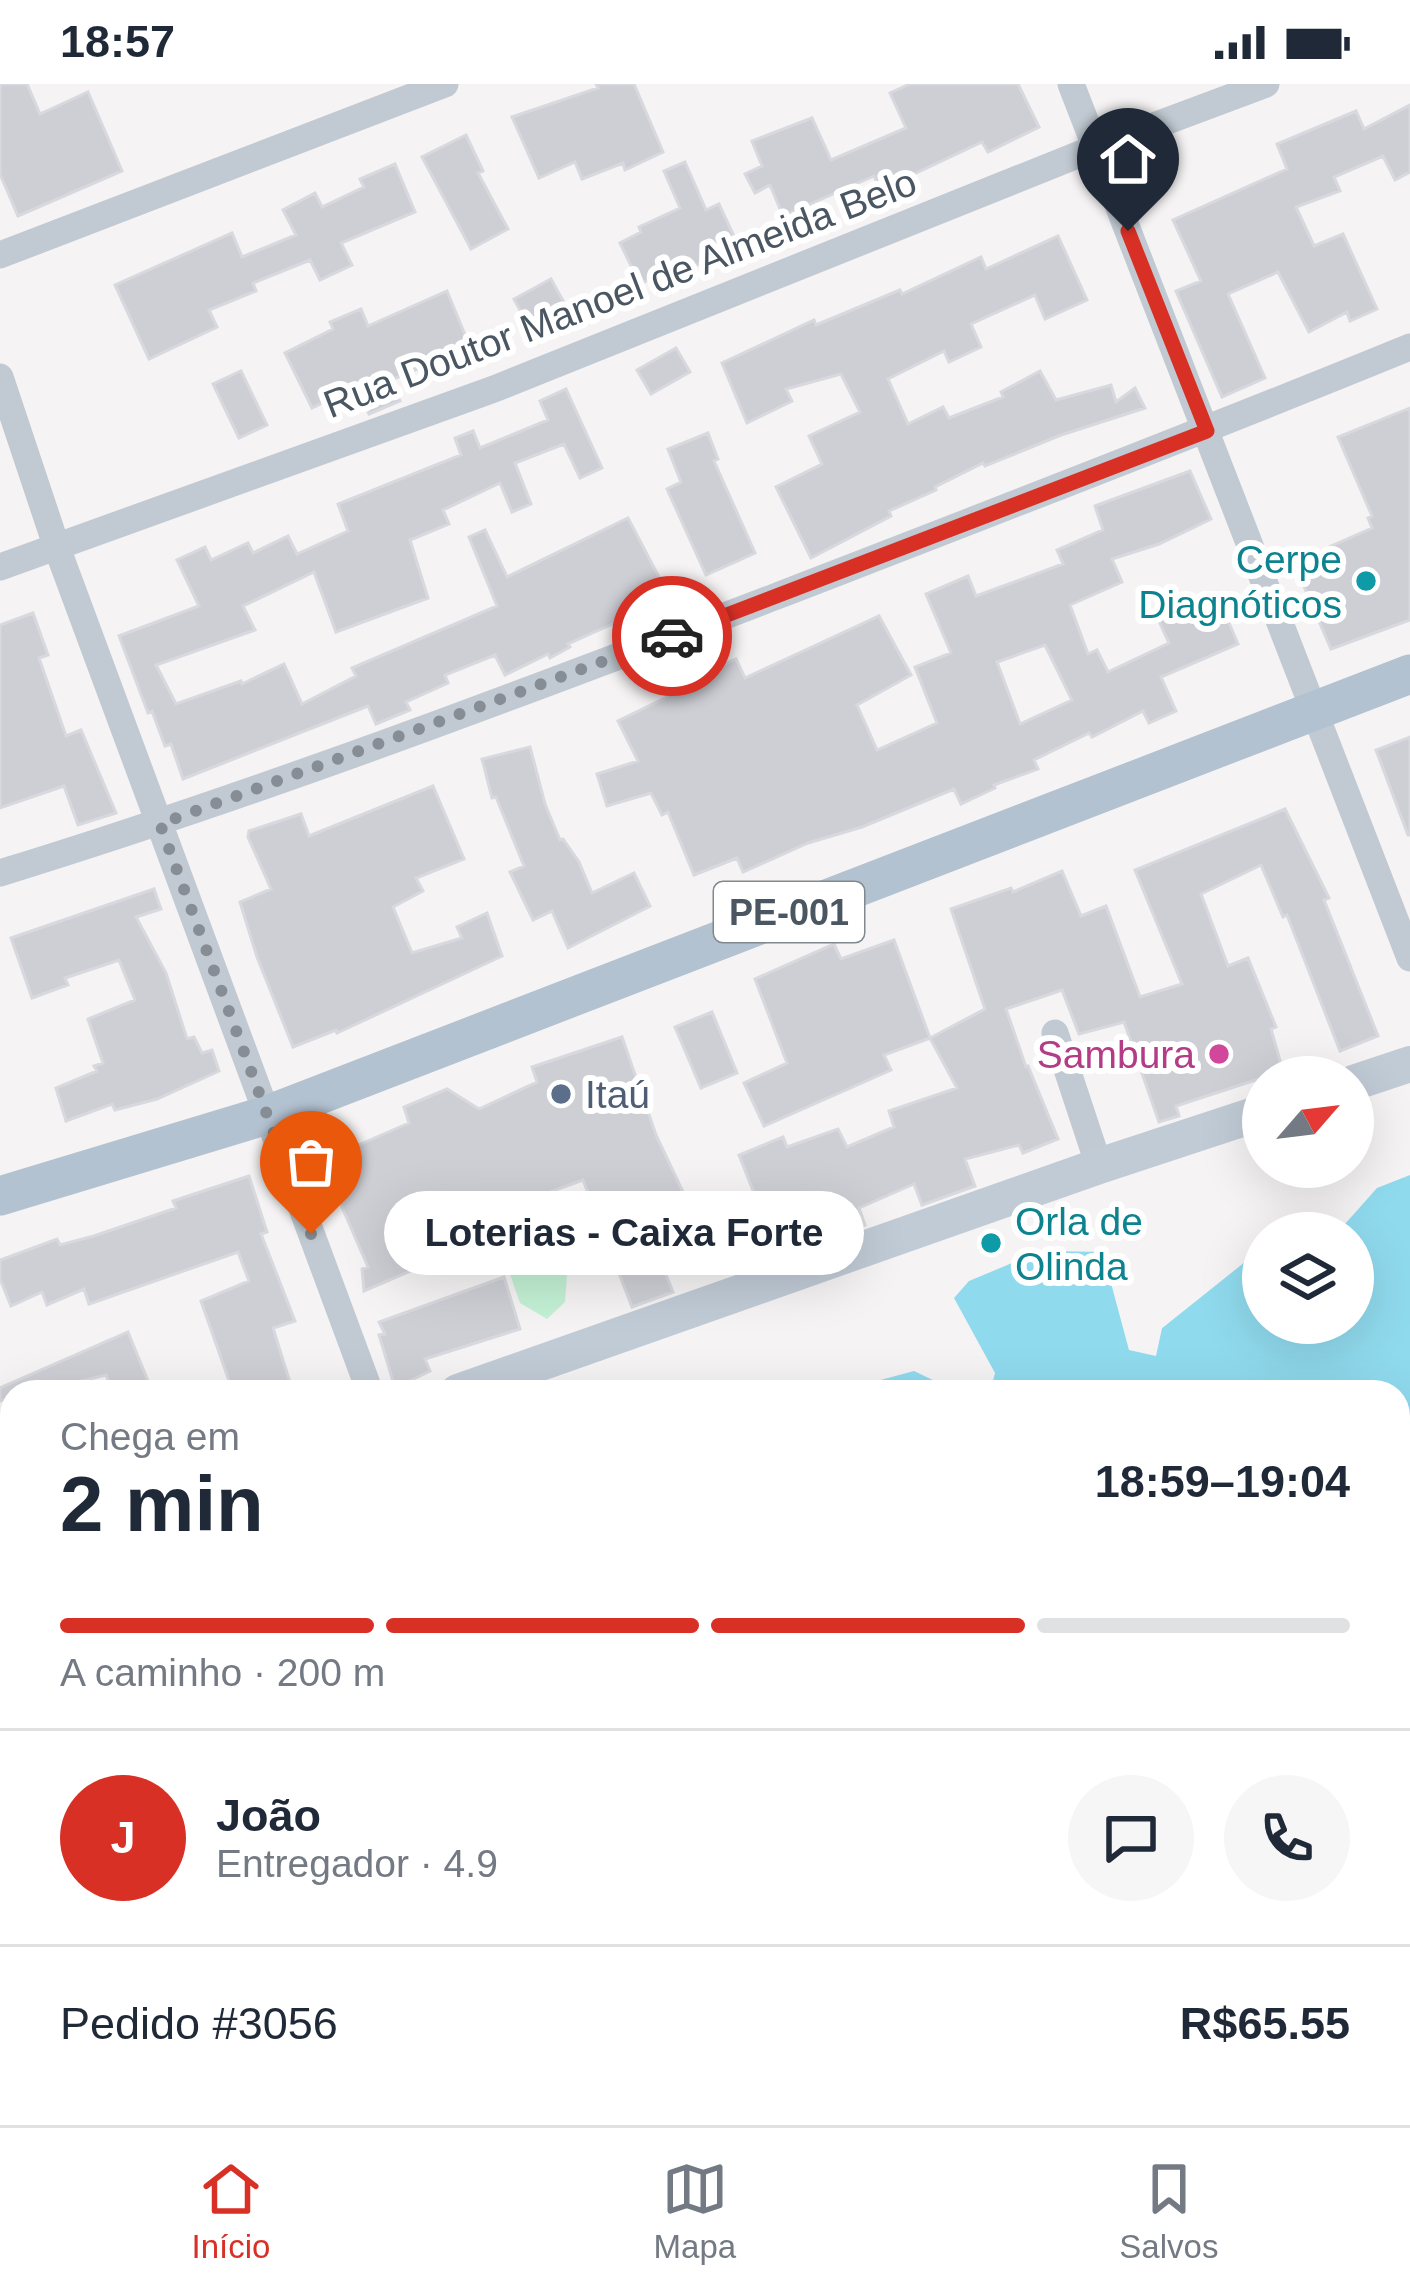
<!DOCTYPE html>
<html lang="pt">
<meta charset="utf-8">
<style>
body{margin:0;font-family:Helvetica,sans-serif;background:#f6f6f7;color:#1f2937;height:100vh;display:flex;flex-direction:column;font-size:45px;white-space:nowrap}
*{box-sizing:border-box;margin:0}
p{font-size:39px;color:#747a83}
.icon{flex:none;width:66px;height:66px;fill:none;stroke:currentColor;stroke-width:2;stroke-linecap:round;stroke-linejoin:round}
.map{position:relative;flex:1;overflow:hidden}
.panel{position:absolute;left:0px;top:1296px;width:1410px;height:747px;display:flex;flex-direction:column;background:#fff;border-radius:36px 36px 0 0;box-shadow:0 12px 48px #0002}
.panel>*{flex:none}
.needle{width:78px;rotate:62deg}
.buttons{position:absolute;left:1242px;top:972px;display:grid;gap:24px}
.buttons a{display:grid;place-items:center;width:132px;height:132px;border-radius:50%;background:#fff;box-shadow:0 12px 48px #0002;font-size:60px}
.pin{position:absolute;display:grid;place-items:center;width:102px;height:102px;color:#fff;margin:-123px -51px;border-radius:50% 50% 50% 0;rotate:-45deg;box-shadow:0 0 12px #0007}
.pin .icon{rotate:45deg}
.courier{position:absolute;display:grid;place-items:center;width:120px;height:120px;margin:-60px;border:9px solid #d93025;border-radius:50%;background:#fff;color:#222;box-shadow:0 3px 15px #0007}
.bubble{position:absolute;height:84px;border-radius:42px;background:#fff;box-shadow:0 12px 48px #0002;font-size:39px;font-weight:800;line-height:84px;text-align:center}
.overview em{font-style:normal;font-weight:800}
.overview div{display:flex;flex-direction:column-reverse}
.overview{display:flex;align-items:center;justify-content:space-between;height:204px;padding:0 60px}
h1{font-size:78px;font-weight:800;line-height:90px}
.bar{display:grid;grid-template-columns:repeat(4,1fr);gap:18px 12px;align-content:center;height:144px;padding:0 60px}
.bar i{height:15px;border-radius:9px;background:#e0e1e3}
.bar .on{background:#d93025}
.bar p{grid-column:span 4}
.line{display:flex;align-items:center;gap:30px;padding:0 60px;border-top:3px solid #e0e1e3}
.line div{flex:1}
.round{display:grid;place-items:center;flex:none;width:126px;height:126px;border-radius:63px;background:#f6f6f7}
.status{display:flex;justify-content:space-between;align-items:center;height:84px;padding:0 60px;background:#fff;direction:ltr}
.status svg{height:33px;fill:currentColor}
.tabs{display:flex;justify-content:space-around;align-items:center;height:168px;border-top:3px solid #e0e1e3;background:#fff;font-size:33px;color:#747a83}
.tabs a{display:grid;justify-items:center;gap:6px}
.tabs .on{color:#d93025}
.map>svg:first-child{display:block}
</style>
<div class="status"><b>18:57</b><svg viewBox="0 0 49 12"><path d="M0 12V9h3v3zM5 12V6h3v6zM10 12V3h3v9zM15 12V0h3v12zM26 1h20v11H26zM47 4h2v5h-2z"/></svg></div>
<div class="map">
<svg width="1410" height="2041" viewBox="0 0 1410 2041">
<rect width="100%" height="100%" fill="#f5f3f3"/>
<path fill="#c3f1d5" d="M530,1114L541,1154L567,1190L565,1218L547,1235L520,1219L494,1144L499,1131Z"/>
<path fill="#90daee" d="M1410,1091V2041H0V1537L12,1531V2031H1398V1308H961L954,1214L969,1197L1041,1167L1109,1168L1151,1253L1255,1170L1263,1172V1239H1353V1149H1337L1377,1104Z
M917,1262L944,1308H818Z"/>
<path fill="#f5f3f3" d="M1101,1162L1114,1165L1152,1244L1164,1235L1156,1272L1129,1266Z
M954,1214L995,1289L990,1308H955L948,1216Z
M917,1256L922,1259L950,1308H944L939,1299L914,1287L836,1308H812L815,1303Z"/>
<path fill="#cdcfd5" stroke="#d7d9de" stroke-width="3" fill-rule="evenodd" d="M0,0H27L40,30L88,8L122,87L18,132L0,90Z
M596,0H634L663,68L625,86L623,79L582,95L575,78L539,94L512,33L598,4Z
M910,0H1018L1039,43L988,68L982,58L880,106L874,92L783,132L770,101L755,109L745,90L762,82L752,57L812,34L831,76L906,44L890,9Z
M1410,21V88L1395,96L1383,72L1334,93L1340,107L1296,123L1314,162L1343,150L1377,225L1350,237L1347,228L1309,248L1278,188L1228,210L1265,294L1222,313L1176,207L1201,197L1173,136L1287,85L1277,60L1356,27L1364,45Z
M466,51L483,87L478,89L508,145L471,165L422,73Z
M685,78L706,126L719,120L738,161L664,197L661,190L640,200L620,159L641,148L639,143L680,124L664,87Z
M395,80L415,128L341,159L352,181L320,196L310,176L253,199L256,207L209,226L217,243L149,275L115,201L232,149L242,173L296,151L283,126L315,109L322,123L364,103L360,95Z
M785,141L793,159L759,173L751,155Z
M1058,152L1087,216L1045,235L1035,211L971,240L981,263L949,278L944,267L888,295L908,340L943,323L949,334L1003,313L1001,308L1040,287L1056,316L1111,301L1116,318L1135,304L1145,324L1061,351L985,382L983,379L935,403L936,406L889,427L891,432L811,474L776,403L822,380L809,352L860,328L841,290L786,305L792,317L747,339L722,279L814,236L816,241L900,206L902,210L981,173L986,185Z
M551,195L567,224L530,245L514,215Z
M447,207L470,263L391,296L400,317L369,330L357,302L312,324L285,269L333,245L330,238L361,225L368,242Z
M676,264L690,288L651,310L637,286Z
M241,287L267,341L239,354L213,300Z
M566,305L602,384L580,394L564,360L515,379L531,420L512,428L500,399L443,426L449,440L410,456L428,514L336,548L314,488L243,522L255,546L156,581L176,620L241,597L242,600L284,580L302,620L356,592L352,584L497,522L469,453L485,446L507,493L628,434L670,514L568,560L570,563L550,574L548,570L505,591L495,571L445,591L448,599L406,618L410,626L376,640L368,622L183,695L171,660L165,662L152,627L148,629L119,552L199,522L177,476L205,463L211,476L248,459L253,469L288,452L297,470L348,447L338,420L461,371L455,354L473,347L480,364L548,336L540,317Z
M1410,324V536L1331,565L1297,486L1332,471L1329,463L1372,444L1368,434L1372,432L1338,353Z
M708,349L718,375L714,377L755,469L706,491L667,405L681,398L668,365Z
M1190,387L1211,435L1159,460L1112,475L1122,498L1070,521L1088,570L1097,566L1108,588L1169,559L1158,535L1216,509L1238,560L1161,593L1176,627L1149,639L1143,627L1092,653L1089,649L1034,676L1038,685L994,701L995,704L961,720L954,705L862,743L808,759L743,788L737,774L694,791L668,728L662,731L651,709L607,722L597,690L638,677L618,637L667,613L665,608L736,575L745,594L879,532L911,591L857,621L877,666L937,639L915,583L951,569L926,510L968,492L976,512L1063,480L1057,466L1103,446L1095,422ZM1045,561L1072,616L1020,640L997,578Z
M33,529L48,571L39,574L66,652L81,646L116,729L78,741L64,702L0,724V541Z
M1410,653V751H1408L1376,666Z
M530,663L545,720L560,756L563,755L579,778L592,809L634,789L650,822L568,864L552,827L533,836L510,788L524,782L496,713L492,714L482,675Z
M433,702L464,775L416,794L423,807L393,823L412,869L462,854L457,843L487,829L502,872L337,949L336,946L293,963L257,873L240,818L271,805L248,753L249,747L301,730L309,752Z
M1285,725L1329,814L1324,816L1378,952L1340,967L1287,831L1283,833L1261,781L1201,810L1228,882L1248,874L1276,943L1271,945L1283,987L1176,1022L1179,1032L1159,1038L1124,938L1079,950L1062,906L1006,925L1026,983L1028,982L1058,1055L1023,1069L1019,1061L965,1075L975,1102L922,1121L914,1100L859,1124L865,1141L825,1155L814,1123L767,1142L739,1071L783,1053L787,1063L838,1045L847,1063L894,1043L889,1027L957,1004L930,954L985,925L951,825L1011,804L1013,808L1062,787L1081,832L1106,822L1140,913L1182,900L1135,786Z
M154,805L161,825L136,833L166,889L187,955L194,953L202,969L212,966L219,987L157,1015L115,1026L112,1020L66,1037L56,1004L97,987L94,982L103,979L88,935L135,916L119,876L65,894L68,901L32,914L11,854Z
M894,856L930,954L884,971L891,986L764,1042L744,999L787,979L755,895L834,860L841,875Z
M712,928L737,989L701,1004L675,943Z
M622,953L656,1051L683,1108L640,1126L673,1208L632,1223L583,1096L451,1144L459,1166L364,1207L362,1185L368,1183L322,1077L409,1039L404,1023L447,1005L479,1025L537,998L532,983Z
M249,1092L267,1148L261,1150L295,1237L273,1244L293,1308H233L201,1217L249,1197L238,1168L89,1220L84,1205L47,1221L42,1208L11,1222L0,1195V1176L57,1155L60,1161L94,1152L176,1124L173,1117Z
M504,1193L520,1245L425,1275L430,1287L395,1304L379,1251L385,1250L379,1238Z
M128,1248L150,1302L134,1308H113L106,1291L36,1308H12V1314L0,1317V1304Z"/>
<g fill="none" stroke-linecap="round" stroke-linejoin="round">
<path stroke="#c1cad2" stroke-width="27" d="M1071,0L1410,874
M0,171L445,0
M0,293L56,461L370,1308
M0,483L494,305L1095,64L1266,0
M0,789C263,708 520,610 777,512C989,430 1200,349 1410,263
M1055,949L1099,1082"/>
<path stroke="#c1cbd6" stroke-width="36" d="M1353,999L1410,980
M458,1308L1099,1082L1263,1028
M0,1460L12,1456"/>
<path stroke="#b3c2d1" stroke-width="39" d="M0,1112L267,1031L1410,590"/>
</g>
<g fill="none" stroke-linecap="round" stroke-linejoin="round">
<path stroke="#868d94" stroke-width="12" stroke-dasharray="0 21.6" d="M311,1150L160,740L672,552"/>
<path stroke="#d93025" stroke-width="15" d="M672,552L1207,347L1128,147"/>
</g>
<g fill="#0f9aa8" stroke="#fff" stroke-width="4.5">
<circle cx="1366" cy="497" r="12"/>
<circle cx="991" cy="1159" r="12"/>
</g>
<circle fill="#d1479c" stroke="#fff" stroke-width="4.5" cx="1219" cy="970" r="12"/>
<circle fill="#5c6f8a" stroke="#fff" stroke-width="4.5" cx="561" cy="1010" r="12"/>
<g text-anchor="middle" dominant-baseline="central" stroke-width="12" stroke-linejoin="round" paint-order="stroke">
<rect fill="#fff" stroke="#808990" stroke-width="3" x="714" y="798" width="150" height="60" rx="9"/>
<g font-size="36" font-weight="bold" fill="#4a5661">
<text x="789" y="828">PE-001</text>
</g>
<g font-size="39" fill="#4a5661" stroke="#fff">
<text transform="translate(620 209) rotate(-21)">Rua Doutor Manoel de Almeida Belo</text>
</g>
<g font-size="39" fill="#0d838f" stroke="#fff" text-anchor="end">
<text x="1342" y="475">Cerpe<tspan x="1342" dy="45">Diagnóticos</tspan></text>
<text x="1015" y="1137" text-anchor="start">Orla de<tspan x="1015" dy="45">Olinda</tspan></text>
</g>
<g font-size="39" fill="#b23c85" stroke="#fff" text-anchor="end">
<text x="1195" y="970">Sambura</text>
</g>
<g font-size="39" fill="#4e5e75" stroke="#fff" text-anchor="start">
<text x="585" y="1010">Itaú</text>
</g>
</g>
</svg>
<div class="buttons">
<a><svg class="needle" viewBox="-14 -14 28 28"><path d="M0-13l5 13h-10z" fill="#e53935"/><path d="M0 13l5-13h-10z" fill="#747a83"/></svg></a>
<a><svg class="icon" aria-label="layers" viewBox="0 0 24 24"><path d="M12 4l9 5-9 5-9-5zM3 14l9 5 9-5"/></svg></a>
</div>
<div class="pin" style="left:311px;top:1150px;background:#ea580c"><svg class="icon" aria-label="bag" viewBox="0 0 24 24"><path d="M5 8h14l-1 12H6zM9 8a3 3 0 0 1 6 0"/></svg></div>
<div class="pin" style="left:1128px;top:147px;background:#1f2937"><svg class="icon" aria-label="home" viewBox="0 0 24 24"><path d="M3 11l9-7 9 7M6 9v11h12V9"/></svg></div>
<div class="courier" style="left:672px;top:552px"><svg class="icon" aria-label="car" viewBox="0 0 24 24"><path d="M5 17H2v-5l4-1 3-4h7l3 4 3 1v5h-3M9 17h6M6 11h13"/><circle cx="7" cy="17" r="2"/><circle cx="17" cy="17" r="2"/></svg></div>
<div class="bubble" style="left:384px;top:1107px;width:480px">Loterias - Caixa Forte</div>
<section class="panel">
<div class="overview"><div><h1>2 min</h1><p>Chega em</p></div><em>18:59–19:04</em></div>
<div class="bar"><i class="on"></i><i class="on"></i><i class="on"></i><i></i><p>A caminho · 200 m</p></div>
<div class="line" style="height:216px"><b class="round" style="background:#d93025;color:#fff">J</b><div><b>João</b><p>Entregador · 4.9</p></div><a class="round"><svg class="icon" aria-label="chat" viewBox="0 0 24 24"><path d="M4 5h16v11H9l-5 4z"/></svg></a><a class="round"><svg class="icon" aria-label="phone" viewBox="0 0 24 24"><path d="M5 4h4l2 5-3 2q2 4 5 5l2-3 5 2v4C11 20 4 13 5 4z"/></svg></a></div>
<div class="line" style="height:156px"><div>Pedido #3056</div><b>R$65.55</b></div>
</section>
</div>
<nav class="tabs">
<a class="on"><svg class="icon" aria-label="home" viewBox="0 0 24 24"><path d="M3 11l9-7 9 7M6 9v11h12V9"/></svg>Início</a>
<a><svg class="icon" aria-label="map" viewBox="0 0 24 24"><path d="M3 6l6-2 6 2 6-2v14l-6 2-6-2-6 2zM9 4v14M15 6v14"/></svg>Mapa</a>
<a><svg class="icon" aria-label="saved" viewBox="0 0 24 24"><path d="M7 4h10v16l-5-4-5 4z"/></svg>Salvos</a>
</nav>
